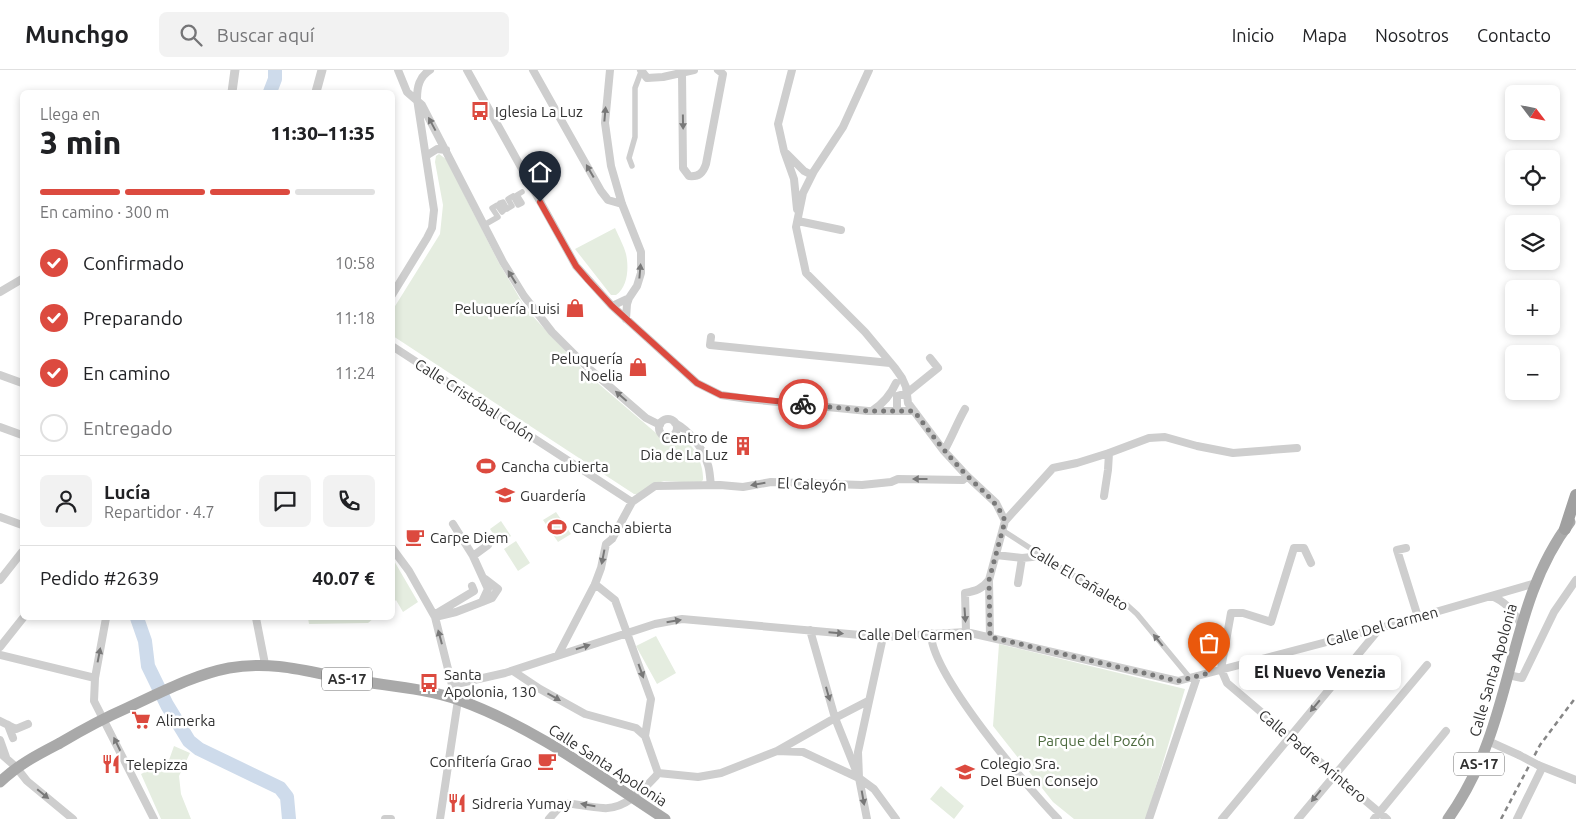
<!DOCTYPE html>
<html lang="es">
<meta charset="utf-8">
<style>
body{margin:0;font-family:Ubuntu,sans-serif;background:#f2f2f2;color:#202124;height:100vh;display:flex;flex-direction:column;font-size:19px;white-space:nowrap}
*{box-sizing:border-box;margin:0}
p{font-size:16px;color:#757577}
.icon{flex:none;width:28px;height:28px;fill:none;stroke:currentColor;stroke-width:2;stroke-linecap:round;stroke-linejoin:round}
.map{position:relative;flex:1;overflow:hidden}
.panel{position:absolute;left:20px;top:20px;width:375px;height:530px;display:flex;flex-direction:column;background:#fff;border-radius:8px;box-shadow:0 2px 8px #0003}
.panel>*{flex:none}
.needle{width:32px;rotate:122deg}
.tools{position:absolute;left:1505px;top:15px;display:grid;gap:10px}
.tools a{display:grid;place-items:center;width:55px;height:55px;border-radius:8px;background:#fff;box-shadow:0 2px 8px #0003;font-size:25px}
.pin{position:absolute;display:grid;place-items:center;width:42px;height:42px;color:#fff;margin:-51px -21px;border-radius:50% 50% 50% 0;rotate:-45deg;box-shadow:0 0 5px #0007}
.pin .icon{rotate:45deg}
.courier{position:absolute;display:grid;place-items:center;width:50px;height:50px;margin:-25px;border:4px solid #dc4a3f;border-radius:50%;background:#fff;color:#222;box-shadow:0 1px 6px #0007}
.bubble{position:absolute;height:35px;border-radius:8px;background:#fff;box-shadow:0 2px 8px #0003;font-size:16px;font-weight:800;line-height:35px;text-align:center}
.summary em{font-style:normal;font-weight:800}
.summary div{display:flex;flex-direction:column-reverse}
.summary{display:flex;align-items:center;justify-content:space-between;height:85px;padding:0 20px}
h1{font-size:32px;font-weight:800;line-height:38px}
.bar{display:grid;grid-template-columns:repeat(4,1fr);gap:8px 5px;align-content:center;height:60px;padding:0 20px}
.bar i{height:6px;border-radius:4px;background:#e0e0e0}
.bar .active{background:#dc4a3f}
.bar p{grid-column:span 4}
.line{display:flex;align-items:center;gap:12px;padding:0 20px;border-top:1px solid #e0e0e0}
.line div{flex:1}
.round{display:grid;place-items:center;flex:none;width:52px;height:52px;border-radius:8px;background:#f2f2f2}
ol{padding:0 20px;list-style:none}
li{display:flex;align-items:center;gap:15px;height:55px}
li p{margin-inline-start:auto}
li .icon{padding:5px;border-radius:50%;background:#dc4a3f;color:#fff;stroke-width:4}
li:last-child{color:#757577}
li i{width:28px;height:28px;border:2px solid #e0e0e0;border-radius:50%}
header{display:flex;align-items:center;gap:30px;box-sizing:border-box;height:70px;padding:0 25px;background:#fff;border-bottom:1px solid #e0e0e0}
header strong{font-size:24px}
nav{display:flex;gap:28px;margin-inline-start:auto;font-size:18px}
.search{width:350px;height:45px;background:#f2f2f2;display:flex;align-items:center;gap:12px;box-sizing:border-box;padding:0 18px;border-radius:8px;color:#757577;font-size:19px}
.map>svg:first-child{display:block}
</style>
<header>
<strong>Munchgo</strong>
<div class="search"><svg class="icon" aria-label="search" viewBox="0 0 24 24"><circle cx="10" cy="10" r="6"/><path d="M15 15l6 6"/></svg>Buscar aquí</div>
<nav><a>Inicio</a><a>Mapa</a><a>Nosotros</a><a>Contacto</a></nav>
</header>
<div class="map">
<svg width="1576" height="749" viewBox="0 0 1576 749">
<rect width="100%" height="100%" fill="#fff"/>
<path fill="#e5ede0" d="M439,84L446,89L499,193L526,239L586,303L656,363C659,365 663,368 666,369C673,371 680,368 686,372C697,378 704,398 703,410L700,413L664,411L651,415L639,424H634L393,266L392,241L440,164L443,135L435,92L436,86Z
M615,158C619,167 624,176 626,184C629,197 628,217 616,225H611L575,179Z
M556,442L571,464L558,472L543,450Z
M501,451L511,466L500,474L490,459Z
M516,471L530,493L518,501L504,479Z
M393,489L418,532L403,542L396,530L393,533Z
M308,548H374L368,553L309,554Z
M656,566L676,603L657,614L636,576Z
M999,574L1185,619L1146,749H1074L1053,732L993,656Z
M174,676L190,683L179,706L181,724L191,749H161L141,704L169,690Z
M941,716L964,736L954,749L930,729Z"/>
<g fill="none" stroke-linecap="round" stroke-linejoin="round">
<path stroke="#cedbeb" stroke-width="14" d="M270,22L275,9V0
M137,548L145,571L148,596L167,635L189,671L199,679L280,718L287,727L289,749"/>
<path stroke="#cecece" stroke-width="5.5" d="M632,96L629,88L635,67V18L641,2
M484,155L498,147L492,138L497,135L502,142L504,140L500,133L503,132L507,139L512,136L508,129L513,126L518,135L522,133L517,125L522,122
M1002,460L1064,500L1127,535L1137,544L1190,608"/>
<path stroke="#cecece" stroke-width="8" d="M398,0L407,22L422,35L503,192L524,226L552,262L586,296L646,348L660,355
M467,0L576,196L612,236L697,313L721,325L748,329L868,341H914
M533,0L601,121L608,130L622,134
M610,0L605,53L611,96L622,134L641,182V203L637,216L629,228L612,236
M641,0L647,8L663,7L694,0
M792,0L778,54L784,81L794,109L797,139
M869,0L843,57L814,101L803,123L796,157L806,203L865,262L895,298L902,308L906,317L908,333L944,381L967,406L996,433L1005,451
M682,3L683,98L689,106C699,107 703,103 706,94L723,4L718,0
M787,84L804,101L812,105
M426,86L437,79L446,80
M798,151L841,160
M0,222L22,209
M392,225L427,168L432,158L434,140L432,127L417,29C417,17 419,7 430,0
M626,249L627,234L629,228
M711,267L710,275L890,293
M392,276L632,432
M0,305L22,313
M873,340C884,333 891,324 896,313
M897,341V326L907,323L938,298L930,288
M659 358a9 9 0 1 1 18 0a9 9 0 1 1-18 0Z
M675,353C690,361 703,378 708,395C710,401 710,409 711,415
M0,357L22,365
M944,381C952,367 957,353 965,339
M1104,426L1108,400L1109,383
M0,447L22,455
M392,478L409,501L435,547L452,615L458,630L440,749
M1406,478L1397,480L1418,547
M996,485L1022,488L1042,486
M473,486L488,475
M1311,493L1304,478H1294L1271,552L1243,543H1231L1221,599L1227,613L1387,749
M0,510L22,482
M1018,513L1022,488
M595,514L615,530L651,629L645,666L658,703
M1491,526C1505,531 1513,541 1521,554
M482,532L492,528L498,519L485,509
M434,545L474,521L472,516
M435,547L456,542L482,532L488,519L473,486L453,454
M106,548L95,608L94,631L154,749
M256,548L265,594
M810,560L835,648L859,708L874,719L896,749
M966,562L965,523C976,521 982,519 989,510
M931,563C930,603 1028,718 1058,749
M990,567L989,510L1005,451L1053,398L1077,393L1109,383L1149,368L1165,367L1197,376L1233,383L1297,378
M0,577L23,548
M0,585L95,608
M558,585L595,514L601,498L606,474L612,469L632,432L655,416L720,415L743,417L771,412L862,415L891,412L898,409L963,410L967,406
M513,601L540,619L585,644L636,658L645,666
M1508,605L1522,608L1554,542L1576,510
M452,615L505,603L655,554L682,549L883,567L966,562L1178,611L1380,558L1536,513
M0,651L16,659L28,654
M8,655L13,668
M0,670L6,687
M1488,671L1519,685
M777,681L835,648L868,631
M0,683L16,697L27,711L73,749
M1538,695L1576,710
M658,703L698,707L721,703L777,681L803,682L859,708
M385,749H391
M549,749L563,733C576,734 589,737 603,738C624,740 643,720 656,706L658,703
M867,749L859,708L858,682L883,567
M1149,749L1197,607
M1222,749L1380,558
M1298,749L1427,595
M1374,749L1446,661
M1517,749L1542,698"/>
<path stroke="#cecece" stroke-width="9" d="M232,22L235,0
M316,22L322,0"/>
<path stroke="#a9a9a9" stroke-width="11" d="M0,712C19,694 37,685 60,673C82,660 104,648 127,638C160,623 193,605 229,598C274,590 309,602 352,610C388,616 425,618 459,630C534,657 599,706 665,749
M1448,749C1465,725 1478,699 1488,671C1515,598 1521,516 1570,452"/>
<path stroke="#a0a0a0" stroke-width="12" d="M1565,459L1576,425"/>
<path stroke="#868686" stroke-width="2.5" stroke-dasharray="5 4" stroke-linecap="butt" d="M1501,749L1540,675L1576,627"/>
<path stroke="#cecece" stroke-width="8" d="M1519,685L1538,695"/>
</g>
<defs><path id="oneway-solid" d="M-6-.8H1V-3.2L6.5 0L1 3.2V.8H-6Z" transform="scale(1.25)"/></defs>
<g fill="#787878">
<use href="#oneway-solid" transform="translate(605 44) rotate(-85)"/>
<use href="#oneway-solid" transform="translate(683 52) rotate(89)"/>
<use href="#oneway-solid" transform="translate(432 54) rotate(-118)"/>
<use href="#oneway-solid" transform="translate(590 101) rotate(-120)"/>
<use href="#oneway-solid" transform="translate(640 201) rotate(-85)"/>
<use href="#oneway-solid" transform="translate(512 207) rotate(-122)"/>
<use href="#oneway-solid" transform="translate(621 326) rotate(-139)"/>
<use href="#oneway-solid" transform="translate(920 409) rotate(180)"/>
<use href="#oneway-solid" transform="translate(758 414) rotate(170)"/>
<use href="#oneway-solid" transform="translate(603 487) rotate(101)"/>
<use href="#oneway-solid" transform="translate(965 545) rotate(86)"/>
<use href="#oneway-solid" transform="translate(674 551) rotate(-9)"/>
<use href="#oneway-solid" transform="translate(836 563) rotate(5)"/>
<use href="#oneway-solid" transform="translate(440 567) rotate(-105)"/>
<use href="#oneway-solid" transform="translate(1158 570) rotate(-129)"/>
<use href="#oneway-solid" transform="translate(583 577) rotate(-17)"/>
<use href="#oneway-solid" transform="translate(99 585) rotate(-79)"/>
<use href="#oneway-solid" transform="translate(641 601) rotate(70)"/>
<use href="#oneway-solid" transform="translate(828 624) rotate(74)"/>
<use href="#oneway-solid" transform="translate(554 627) rotate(29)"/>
<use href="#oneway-solid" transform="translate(1315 636) rotate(130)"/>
<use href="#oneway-solid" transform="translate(117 674) rotate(-116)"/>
<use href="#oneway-solid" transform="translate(43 724) rotate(39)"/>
<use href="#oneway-solid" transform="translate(1316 726) rotate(129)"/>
<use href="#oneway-solid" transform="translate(863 728) rotate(80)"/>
<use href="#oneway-solid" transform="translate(588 735) rotate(-170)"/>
</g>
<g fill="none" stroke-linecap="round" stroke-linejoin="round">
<path stroke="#797979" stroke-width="5" stroke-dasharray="0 9" d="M803,334L868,341H914C929,361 943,380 960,398C975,416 996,428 1005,451L989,510L990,567L1178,611L1209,603"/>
<path stroke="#dc4a3f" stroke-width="6" d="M540,132L576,196L588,210L612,236L697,313L721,325L803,334"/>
</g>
<defs>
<g id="bus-bare" transform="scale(1.5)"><path d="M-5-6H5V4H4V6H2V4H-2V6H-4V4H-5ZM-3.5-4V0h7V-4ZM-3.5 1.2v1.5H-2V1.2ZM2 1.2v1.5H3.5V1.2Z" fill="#dc4a3f" stroke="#fff" stroke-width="2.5" paint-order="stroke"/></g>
<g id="shop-bare" transform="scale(1.5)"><path d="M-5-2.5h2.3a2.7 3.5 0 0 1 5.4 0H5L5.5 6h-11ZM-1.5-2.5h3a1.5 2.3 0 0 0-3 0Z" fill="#dc4a3f" stroke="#fff" stroke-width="2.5" paint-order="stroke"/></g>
<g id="building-bare" transform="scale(1.5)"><path d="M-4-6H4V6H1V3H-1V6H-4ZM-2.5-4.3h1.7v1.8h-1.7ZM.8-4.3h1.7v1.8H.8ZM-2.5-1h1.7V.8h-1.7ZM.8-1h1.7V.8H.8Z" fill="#dc4a3f" stroke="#fff" stroke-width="2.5" paint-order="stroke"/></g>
<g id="stadium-bare" transform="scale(1.5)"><path d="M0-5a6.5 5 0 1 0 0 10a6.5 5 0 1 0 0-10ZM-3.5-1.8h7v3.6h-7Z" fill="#dc4a3f" stroke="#fff" stroke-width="2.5" paint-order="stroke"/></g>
<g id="school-bare" transform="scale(1.5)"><path d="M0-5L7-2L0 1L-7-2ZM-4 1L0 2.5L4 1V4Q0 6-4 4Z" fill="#dc4a3f" stroke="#fff" stroke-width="2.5" paint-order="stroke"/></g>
<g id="cafe-bare" transform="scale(1.5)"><path d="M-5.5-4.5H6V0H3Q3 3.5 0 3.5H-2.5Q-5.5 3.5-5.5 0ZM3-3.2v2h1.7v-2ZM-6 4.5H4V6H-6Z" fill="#dc4a3f" stroke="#fff" stroke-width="2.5" paint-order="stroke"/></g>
<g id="supermarket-bare" transform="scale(1.5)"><path d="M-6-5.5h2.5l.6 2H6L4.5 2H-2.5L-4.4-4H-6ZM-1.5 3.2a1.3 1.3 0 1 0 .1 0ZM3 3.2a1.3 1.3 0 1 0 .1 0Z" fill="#dc4a3f" stroke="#fff" stroke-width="2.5" paint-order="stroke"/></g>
<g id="restaurant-bare" transform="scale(1.5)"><path d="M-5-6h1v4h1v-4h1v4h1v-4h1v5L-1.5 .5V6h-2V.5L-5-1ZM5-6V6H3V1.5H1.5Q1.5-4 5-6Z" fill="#dc4a3f" stroke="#fff" stroke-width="2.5" paint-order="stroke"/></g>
</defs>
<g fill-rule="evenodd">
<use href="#bus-bare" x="480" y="41"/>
<use href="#shop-bare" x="575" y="238"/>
<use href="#shop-bare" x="638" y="297"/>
<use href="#building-bare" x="743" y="376"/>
<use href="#stadium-bare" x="486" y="396"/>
<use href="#school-bare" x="505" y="425"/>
<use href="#stadium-bare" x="557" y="457"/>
<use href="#cafe-bare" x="415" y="467"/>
<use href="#bus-bare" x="429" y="613"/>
<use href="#supermarket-bare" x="141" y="650"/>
<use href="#cafe-bare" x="547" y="691"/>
<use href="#restaurant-bare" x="111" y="694"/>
<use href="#school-bare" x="965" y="702"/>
<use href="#restaurant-bare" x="457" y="733"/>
</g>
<g text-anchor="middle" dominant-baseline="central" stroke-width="5" stroke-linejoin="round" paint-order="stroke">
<g fill="#fff" stroke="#6f6f6f" stroke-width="1">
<rect x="322" y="597.5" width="50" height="23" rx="4"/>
<rect x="1454" y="682.5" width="50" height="23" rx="4"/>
</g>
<g font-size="14" font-weight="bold" fill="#313131">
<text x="347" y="609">AS-17</text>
<text x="1479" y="694">AS-17</text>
</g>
<g font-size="15" fill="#313131" stroke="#fff" text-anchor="start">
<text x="495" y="41">Iglesia La Luz</text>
<text x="560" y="238" text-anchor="end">Peluquería Luisi</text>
<text x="623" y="288" text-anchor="end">Peluquería<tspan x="623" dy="17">Noelia</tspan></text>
<text x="728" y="367" text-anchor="end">Centro de<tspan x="728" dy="17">Dia de La Luz</tspan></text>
<text x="501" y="396">Cancha cubierta</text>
<text x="520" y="425">Guardería</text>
<text x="572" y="457">Cancha abierta</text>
<text x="430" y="467">Carpe Diem</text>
<text x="444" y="604">Santa<tspan x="444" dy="17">Apolonia, 130</tspan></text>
<text x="156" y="650">Alimerka</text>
<text x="532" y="691" text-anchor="end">Confitería Grao</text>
<text x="980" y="693">Colegio Sra.<tspan x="980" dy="17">Del Buen Consejo</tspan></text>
<text x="126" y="694">Telepizza</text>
<text x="472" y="733">Sidreria Yumay</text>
</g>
<g font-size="15" fill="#313131" stroke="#fff">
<text transform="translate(475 330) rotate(33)">Calle Cristóbal Colón</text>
<text transform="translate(812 414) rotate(2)">El Caleyón</text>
<text transform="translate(1079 508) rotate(31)">Calle El Cañaleto</text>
<text transform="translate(1382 556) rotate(-15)">Calle Del Carmen</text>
<text x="915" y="564">Calle Del Carmen</text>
<text transform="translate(1493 600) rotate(-74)">Calle Santa Apolonia</text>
<text transform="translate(1313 686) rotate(40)">Calle Padre Arintero</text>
<text transform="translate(608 695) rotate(33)">Calle Santa Apolonia</text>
</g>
<g font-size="15" fill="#4e6b40" stroke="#fff">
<text x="1096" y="670">Parque del Pozón</text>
</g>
</g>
</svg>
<div class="tools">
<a><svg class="needle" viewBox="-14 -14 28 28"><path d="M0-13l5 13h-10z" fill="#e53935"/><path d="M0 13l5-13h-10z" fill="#757577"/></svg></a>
<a><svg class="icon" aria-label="locate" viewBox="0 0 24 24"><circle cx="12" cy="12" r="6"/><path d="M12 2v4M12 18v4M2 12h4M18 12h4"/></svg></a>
<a><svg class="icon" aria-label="layers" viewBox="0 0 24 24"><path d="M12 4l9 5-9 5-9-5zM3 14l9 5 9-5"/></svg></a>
<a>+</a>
<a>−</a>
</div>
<div class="pin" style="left:1209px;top:603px;background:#ea580c"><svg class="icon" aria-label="bag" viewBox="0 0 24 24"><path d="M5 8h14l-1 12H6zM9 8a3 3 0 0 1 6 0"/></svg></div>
<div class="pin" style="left:540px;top:132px;background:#1f2937"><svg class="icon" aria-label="home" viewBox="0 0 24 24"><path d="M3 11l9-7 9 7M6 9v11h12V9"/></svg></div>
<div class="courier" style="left:803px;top:334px"><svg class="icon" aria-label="bike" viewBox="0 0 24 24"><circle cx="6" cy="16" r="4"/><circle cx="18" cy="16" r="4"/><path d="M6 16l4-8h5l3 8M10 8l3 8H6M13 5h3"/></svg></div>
<div class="bubble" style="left:1239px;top:585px;width:162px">El Nuevo Venezia</div>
<section class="panel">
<div class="summary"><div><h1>3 min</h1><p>Llega en</p></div><em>11:30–11:35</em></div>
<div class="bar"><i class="active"></i><i class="active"></i><i class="active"></i><i></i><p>En camino · 300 m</p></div>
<ol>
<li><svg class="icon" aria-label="check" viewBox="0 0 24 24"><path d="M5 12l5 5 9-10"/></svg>Confirmado<p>10:58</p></li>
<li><svg class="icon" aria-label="check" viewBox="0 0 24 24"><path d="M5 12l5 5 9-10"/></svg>Preparando<p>11:18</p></li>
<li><svg class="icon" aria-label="check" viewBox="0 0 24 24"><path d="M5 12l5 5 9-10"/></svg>En camino<p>11:24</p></li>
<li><i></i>Entregado</li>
</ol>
<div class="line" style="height:90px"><a class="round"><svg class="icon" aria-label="person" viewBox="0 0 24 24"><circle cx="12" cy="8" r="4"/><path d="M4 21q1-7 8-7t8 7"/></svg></a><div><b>Lucía</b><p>Repartidor · 4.7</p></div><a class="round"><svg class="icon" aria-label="chat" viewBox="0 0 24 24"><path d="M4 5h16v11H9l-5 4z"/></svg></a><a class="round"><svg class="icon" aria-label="phone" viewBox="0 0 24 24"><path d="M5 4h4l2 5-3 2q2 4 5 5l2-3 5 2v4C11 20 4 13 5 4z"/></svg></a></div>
<div class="line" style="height:65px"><div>Pedido #2639</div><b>40.07 €</b></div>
</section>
</div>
